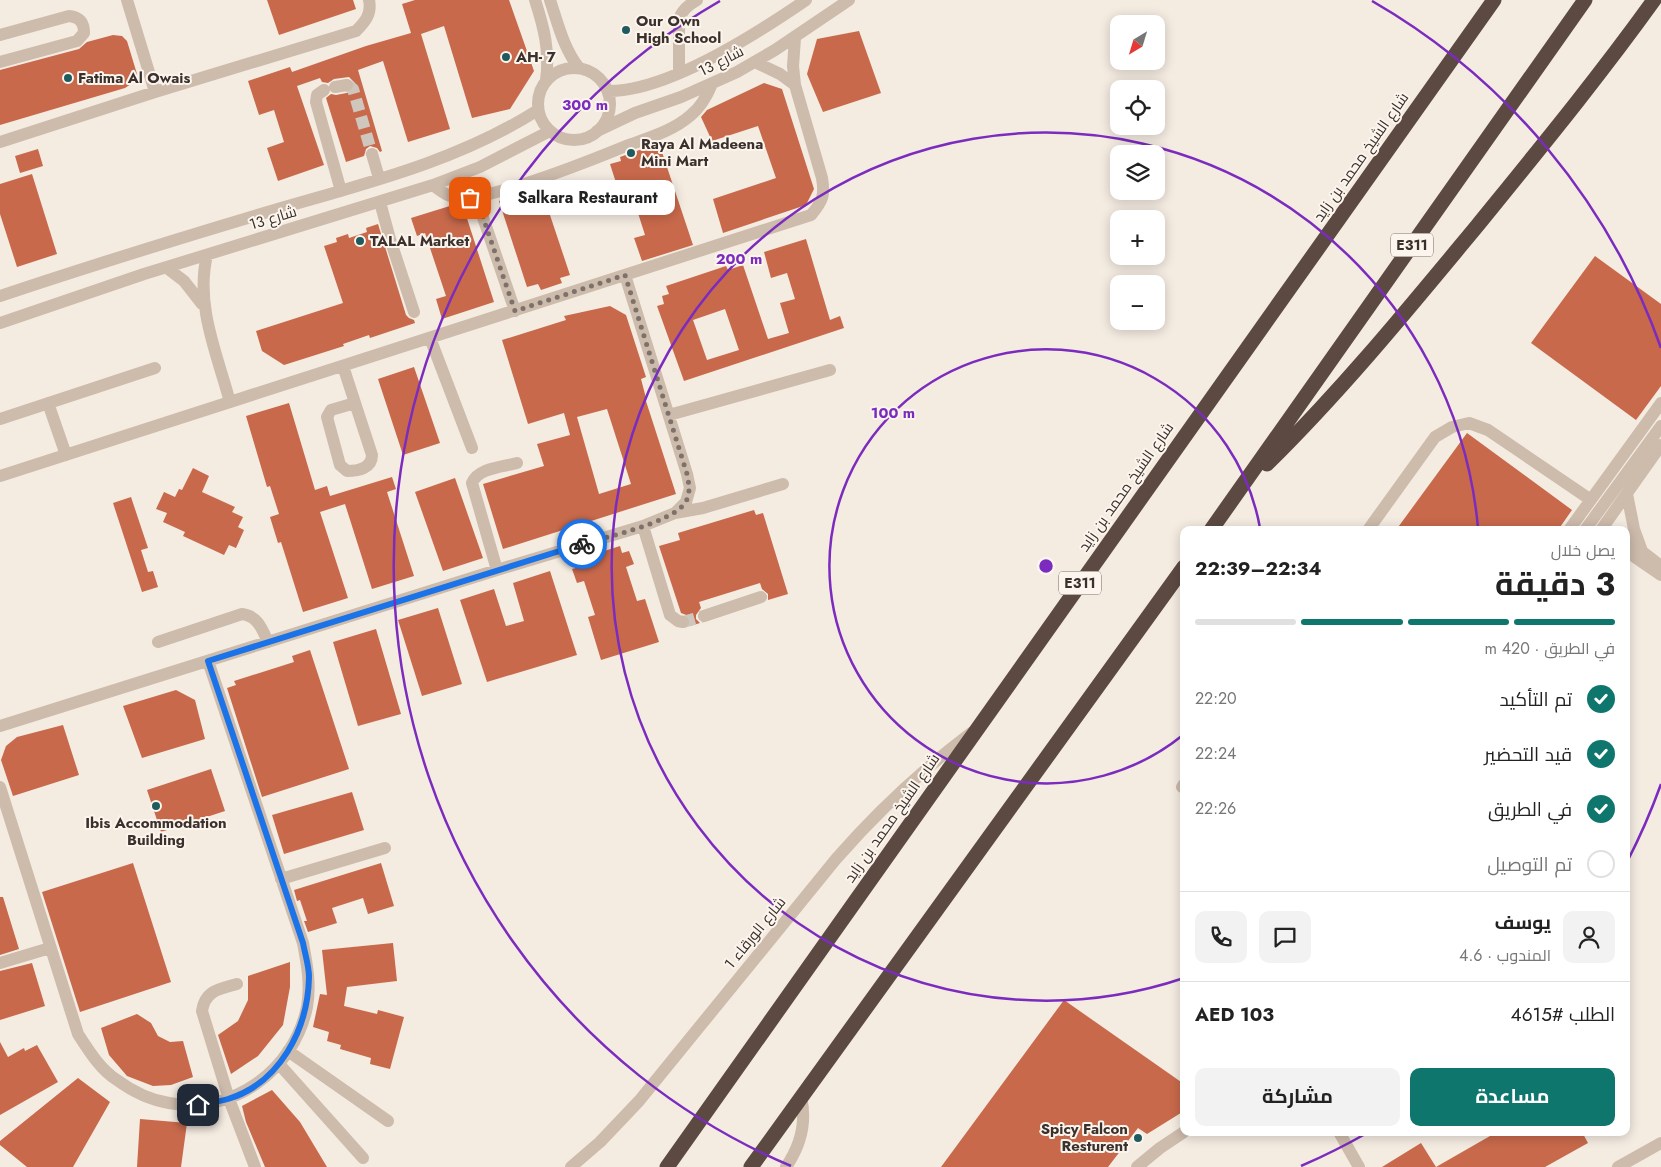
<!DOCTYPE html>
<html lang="ar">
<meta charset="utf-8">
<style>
body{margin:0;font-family:Jost,Cairo,sans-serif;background:#f2f2f2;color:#222;direction:rtl;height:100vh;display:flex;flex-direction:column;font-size:19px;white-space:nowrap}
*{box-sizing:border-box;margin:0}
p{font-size:16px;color:#767676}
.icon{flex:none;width:28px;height:28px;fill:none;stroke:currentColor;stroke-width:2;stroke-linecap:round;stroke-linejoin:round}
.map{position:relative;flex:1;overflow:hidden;direction:ltr}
.details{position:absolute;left:1180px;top:526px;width:450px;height:610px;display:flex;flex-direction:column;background:#fff;border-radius:10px;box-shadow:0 2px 12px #0003;direction:rtl}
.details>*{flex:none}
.needle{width:32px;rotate:218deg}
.fabs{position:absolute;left:1110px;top:15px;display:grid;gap:10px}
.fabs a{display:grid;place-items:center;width:55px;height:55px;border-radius:10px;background:#fff;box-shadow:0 2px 12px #0003;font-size:25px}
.pin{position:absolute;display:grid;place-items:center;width:42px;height:42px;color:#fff;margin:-21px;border-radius:10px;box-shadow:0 2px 8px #0006}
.courier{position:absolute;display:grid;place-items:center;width:50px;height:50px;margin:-25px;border:4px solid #1a73e8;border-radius:50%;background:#fff;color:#222;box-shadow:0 1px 6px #0007}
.bubble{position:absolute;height:35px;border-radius:10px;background:#fff;box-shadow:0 2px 12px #0003;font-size:16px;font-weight:700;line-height:35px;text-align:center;direction:rtl}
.overview em{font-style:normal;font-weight:700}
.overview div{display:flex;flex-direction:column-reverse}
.overview{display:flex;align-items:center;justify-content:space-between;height:85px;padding:0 15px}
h1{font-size:32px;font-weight:700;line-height:38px}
.bar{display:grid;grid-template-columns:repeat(4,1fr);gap:8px 5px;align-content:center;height:60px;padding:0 15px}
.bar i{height:6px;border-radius:4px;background:#e0e0e0}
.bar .on{background:#0f766e}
.bar p{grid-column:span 4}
.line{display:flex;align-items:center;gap:12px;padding:0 15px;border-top:1px solid #e0e0e0}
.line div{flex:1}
.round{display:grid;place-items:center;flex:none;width:52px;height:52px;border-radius:10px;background:#f2f2f2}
ol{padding:0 15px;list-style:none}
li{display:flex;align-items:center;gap:15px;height:55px}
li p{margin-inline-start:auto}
li .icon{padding:5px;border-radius:50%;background:#0f766e;color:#fff;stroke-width:4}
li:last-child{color:#767676}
li i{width:28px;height:28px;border:2px solid #e0e0e0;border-radius:50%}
.cta{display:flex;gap:10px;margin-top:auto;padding:10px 15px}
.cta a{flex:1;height:58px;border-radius:10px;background:#0f766e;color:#fff;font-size:20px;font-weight:700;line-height:58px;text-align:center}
.cta a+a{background:#f2f2f2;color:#222}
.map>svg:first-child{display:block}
</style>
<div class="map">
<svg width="1661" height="1167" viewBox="0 0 1661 1167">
<rect width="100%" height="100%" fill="#f4ebe1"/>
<path fill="#c8694b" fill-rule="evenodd" d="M267,0H353L356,9L279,35Z
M415,0H509L534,71L510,109L472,118L444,26L421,34L450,129L408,142L383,61L358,70L382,151L380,152L377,148L370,146L366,149L364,156L346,162L326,98L331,94L336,95L352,92L355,87V83L349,77L334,79L328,83L322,82L320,78L297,86L324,165L278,181L267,148L284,142L274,110L259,115L248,81L290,67L292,72L366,46L411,33L402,4Z
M859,31L881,93L823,112L807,74L817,39Z
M113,35L122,36L127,41L137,74L134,82L125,88L0,125V70L79,49L87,42Z
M764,83L782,89L814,189L806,205L723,233L713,199L776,178L758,126L712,141L701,117L707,110Z
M659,143L693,245L642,261L634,238L645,235L630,188L619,192L610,164L621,161L620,157Z
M38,149L43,166L20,173L15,156Z
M32,174L57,254L17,267L0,214V184Z
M541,188L570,275L560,278L562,283L541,290L538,284L527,287L499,201Z
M453,205L463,206L494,302L442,319L436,299L446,296L425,233L417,236L411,218Z
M378,224L406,315L409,318L414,320L415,323L370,338L369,335L343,344L344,346L284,365L262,351L256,331L343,303L324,246L337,242L336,238L348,234L349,238L367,232L366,228Z
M806,239L830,320L840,316L844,328L684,381L657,306L664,304L662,296L669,294L666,286L726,266L728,270L743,265L768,339L789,333L780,303L795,299L787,273L771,278L764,252ZM725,309L739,350L707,360L693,320Z
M1595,256L1661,304V386L1636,420L1531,343Z
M610,306L626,315L646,377L641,379L646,398H645L676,494L503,549L483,484L544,466L537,444L570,435L564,413L528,424L502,340L566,320L564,316ZM607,409L631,484L599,494L577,417Z
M414,367L440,443L403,455L378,379Z
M289,403L315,490L327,486L330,496L392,477L396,489L387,492L414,576L372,589L345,504L320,512L348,598L303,612L281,542L278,543L270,517L279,514L270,486L267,487L246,416Z
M1467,433L1572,510L1558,530H1396Z
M193,468L209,476L202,492L235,507L232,512L243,517L238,527L244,530L236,548L229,545L224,555L183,536L185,532L163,522L167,513L156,509L164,492L175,497L179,489L182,490Z
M455,478L483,558L443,571L415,492Z
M131,497L148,548L141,550L148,572L153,571L158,587L142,592L113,503Z
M754,510L756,515L763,513L788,594L768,600V594L762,589L760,583L699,602L701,608L696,615V619L700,623L690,626L691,620L689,616L681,613L659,546L680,540L678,533Z
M620,546L622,553L629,551L634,564L626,567L637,601L645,599L659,642L601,660L588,617L595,615L584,581L577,583L572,569L579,567L576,560Z
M550,571L577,655L487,682L460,600L494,589L506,626L524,621L513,583Z
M438,608L462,684L422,696L398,620Z
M376,629L401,714L358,726L333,642Z
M310,650L349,769L262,797L227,688L236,685L234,681L294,662L292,656Z
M176,690L195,700L205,739L142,758L123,706Z
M63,725L79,775L13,796L1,760L6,746L17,737Z
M211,769L225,811L161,832L147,790Z
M352,792L364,830L284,854L272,815Z
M133,863L171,982L80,1012L42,892Z
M381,863L394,906L368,914L363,898L332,908L337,923L308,932L304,921H307L300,900L297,901L294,890Z
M0,897H3L19,949L0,955Z
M393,943L397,981L347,987L344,1006L377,1014L378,1010L404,1017L390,1069L370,1064L371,1058L340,1049L341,1045L327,1041L329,1032L313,1027L320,994L327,995L322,950Z
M290,962V987L283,1025L258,1056L231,1074L218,1035L238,1021L248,1000V976Z
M32,963L45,1006L0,1020V971Z
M1064,1000L1184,1084V1111L1147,1134L1138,1128L1108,1167H941Z
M137,1014L151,1023L158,1036L170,1042L183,1041L193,1077L171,1085L153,1086L127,1076L109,1055L101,1028Z
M0,1042L8,1057L24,1048L25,1051L37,1045L58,1082L0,1115Z
M78,1078L110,1102L73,1167H27L0,1145V1141Z
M272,1090L300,1122L327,1167H265L246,1122L242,1106Z
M140,1119L187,1123L181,1167H137Z
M1497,1132H1582L1588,1143L1545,1167H1382L1421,1143L1436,1167Z"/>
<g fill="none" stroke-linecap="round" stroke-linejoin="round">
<path stroke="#cfc6bd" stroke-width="12" stroke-dasharray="12 6" stroke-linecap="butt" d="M347,85L353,89L372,154
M683,622L704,616"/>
<path stroke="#cdbbac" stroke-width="12" d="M127,0L155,92
M535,0C544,28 550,51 546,80
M550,0C558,24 563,47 579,68
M0,35L69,16C79,17 84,22 84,33L77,41L0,62
M755,62L780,74L795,85
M538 104a36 36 0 1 1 72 0a36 36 0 1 1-72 0Z
M679,73V19C682,10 688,5 697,0
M335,87L347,85
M324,90L317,95L316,102L341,191
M608,91C666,92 758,33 806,0
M597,131L635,113L681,97L737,72L775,50L849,0
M0,142L155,92L356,31C365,22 372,14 369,0
M372,154L379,178
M433,185C443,193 450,198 463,198C479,198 493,193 508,189C548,177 587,162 626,146C648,138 673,131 691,115C701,107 707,96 712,84
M476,197L515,311
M380,202L390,239L414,312
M207,255C195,305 217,354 230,402
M167,268L184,281L202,304
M0,296C90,266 180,238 271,211C363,184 456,162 538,110
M0,323L144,274L433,185L480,167L550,131
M430,338L472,448
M343,366L372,455C372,468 359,471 347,471L340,465L327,417L331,410L355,403
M48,403L66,455
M669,415L830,370
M0,419L155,368
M0,476L811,215C823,201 825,195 822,178L795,85L793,66L795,38
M1627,494L1634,529L1642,551
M675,513L703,508L783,484
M643,526L670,615L678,621L683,622
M1368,530L1435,437L1452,427L1469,423L1488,430L1591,500
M1569,530L1661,403
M1585,530L1661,426
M1601,530L1661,445
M1626,539L1661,566
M1626,551L1661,575
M497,570L472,483C478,468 502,467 517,463
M704,616L761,597
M158,642L242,614C258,616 262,629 268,642
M0,726L497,570L643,526L675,513L686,502L690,488L687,474L625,275
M0,787L78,1034C89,1051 100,1069 117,1080C132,1091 150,1100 169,1103C233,1115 294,1070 307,1007C311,985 307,964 303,943L208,661
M1182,787L1184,784
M281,879L385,848
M0,963L50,948
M237,984C220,989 205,990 202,1011L229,1099L255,1167
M288,1051L388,1121
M279,1064L363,1158
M1339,1132L1359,1167
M571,1167L600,1142L639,1101L836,859C877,812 922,770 971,733
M786,1167C801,1145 807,1123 801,1097
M1137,1167L1160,1148L1184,1132
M1618,1167L1661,1143"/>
<path stroke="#5c4a42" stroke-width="15" d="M1267,464C1343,389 1409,308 1477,226C1537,152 1598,78 1654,0
M1211,530L1585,0
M667,1167L1494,0
M751,1167L1184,567"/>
</g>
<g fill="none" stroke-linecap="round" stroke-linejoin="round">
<path stroke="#7c716b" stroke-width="5" stroke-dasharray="0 9" d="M470,198L476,197L515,311L625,275L687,474C689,484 691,494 685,503C671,523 606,537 582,544"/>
<path stroke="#1a73e8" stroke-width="6" d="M198,1105C208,1103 218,1102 228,1099C280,1083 308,1029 309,977C309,966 305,954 303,943L208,661L582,544"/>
</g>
<g fill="none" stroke="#7b2cbf" stroke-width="2.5">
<path d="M1183 735A217 217 0 1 1 1260 528"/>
<path d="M1184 978A434 434 0 1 1 1478 528"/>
<path d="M1661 784A652 652 0 0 1 1627 862M1367 1133A652 652 0 0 1 1301 1166M791 1166A652 652 0 0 1 720 1M1372 1A652 652 0 0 1 1661 348"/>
</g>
<g fill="#1f5a5e" stroke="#fbf5ee" stroke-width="2">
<circle cx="626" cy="30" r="5"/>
<circle cx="506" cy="57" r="5"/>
<circle cx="68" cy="78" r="5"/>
<circle cx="631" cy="153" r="5"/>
<circle cx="360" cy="241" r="5"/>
<circle cx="156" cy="806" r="5"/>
<circle cx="1138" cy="1138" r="5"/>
</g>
<g text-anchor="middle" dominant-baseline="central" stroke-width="4" stroke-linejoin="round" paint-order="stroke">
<g fill="#fbf5ee" stroke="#756b66" stroke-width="1">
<rect x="1391" y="233.5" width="42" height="23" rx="4"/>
<rect x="1059" y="571.5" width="42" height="23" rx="4"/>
</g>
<g font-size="14" font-weight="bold" fill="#3b302b">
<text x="1412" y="245">E311</text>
<text x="1080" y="583">E311</text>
</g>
<g font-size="15" font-weight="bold" fill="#3b302b" stroke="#fbf5ee" text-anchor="start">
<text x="636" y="21">Our Own<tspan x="636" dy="17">High School</tspan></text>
<text x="516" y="57">AH- 7</text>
<text x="78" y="78">Fatima Al Owais</text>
<text x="641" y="144">Raya Al Madeena<tspan x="641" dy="17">Mini Mart</tspan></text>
<text x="370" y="241">TALAL Market</text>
<text x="156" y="823" text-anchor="middle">Ibis Accommodation<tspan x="156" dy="17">Building</tspan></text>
<text x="1128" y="1129" text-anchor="end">Spicy Falcon<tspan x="1128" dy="17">Resturent</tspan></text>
</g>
<g font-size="15" fill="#3b302b" stroke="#fbf5ee">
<text transform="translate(721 61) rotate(-27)">شارع 13</text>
<text transform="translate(1361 157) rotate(-55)">شارع الشيخ محمد بن زايد</text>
<text transform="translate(273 218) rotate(-17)">شارع 13</text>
<text transform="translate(1126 487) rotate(-55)">شارع الشيخ محمد بن زايد</text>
<text transform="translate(892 818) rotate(-55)">شارع الشيخ محمد بن زايد</text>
<text transform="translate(755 933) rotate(-51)">شارع الورقاء 1</text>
</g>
</g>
<circle cx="1046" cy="566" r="8" fill="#7b2cbf" stroke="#fbf5ee" stroke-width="2.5"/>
<g font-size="15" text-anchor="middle" font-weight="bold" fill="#7b2cbf" stroke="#fbf5ee" stroke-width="4" stroke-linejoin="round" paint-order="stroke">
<text x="585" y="110">300 m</text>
<text x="739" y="264">200 m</text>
<text x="893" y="418">100 m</text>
</g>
</svg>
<div class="fabs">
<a><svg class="needle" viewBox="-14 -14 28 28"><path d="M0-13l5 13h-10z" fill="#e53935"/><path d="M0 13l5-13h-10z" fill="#767676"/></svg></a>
<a><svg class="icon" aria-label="locate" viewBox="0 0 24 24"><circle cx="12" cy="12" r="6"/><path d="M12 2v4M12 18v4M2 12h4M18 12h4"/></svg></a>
<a><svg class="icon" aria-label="layers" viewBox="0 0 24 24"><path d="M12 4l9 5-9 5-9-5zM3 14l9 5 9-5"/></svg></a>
<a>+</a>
<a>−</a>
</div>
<div class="pin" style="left:470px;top:198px;background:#ea580c"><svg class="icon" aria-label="bag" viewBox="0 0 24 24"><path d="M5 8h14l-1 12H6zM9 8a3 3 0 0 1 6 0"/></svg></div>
<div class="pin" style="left:198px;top:1105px;background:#1f2937"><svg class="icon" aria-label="home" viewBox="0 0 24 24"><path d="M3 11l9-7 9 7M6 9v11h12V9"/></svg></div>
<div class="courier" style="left:582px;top:544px"><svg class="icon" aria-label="bike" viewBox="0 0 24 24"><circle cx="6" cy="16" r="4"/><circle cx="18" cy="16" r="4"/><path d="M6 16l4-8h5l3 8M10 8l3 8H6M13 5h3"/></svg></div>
<div class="bubble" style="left:500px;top:180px;width:175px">Salkara Restaurant</div>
<section class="details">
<div class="overview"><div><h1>3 دقيقة</h1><p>يصل خلال</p></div><em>22:34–22:39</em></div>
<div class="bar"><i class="on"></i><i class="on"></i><i class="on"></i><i></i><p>في الطريق · 420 m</p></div>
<ol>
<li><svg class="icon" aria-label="check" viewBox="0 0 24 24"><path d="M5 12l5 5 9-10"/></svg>تم التأكيد<p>22:20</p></li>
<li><svg class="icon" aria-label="check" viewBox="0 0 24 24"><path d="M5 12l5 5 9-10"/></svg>قيد التحضير<p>22:24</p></li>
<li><svg class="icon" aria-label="check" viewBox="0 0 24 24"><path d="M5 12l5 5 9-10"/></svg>في الطريق<p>22:26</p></li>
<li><i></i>تم التوصيل</li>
</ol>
<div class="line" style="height:90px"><a class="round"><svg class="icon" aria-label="person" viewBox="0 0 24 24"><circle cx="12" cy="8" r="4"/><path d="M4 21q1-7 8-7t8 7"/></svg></a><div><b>يوسف</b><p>المندوب · 4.6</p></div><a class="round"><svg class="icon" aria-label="chat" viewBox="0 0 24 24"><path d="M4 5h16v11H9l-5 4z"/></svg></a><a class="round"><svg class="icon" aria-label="phone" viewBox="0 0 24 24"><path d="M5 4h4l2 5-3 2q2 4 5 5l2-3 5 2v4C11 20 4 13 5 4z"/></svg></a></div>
<div class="line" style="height:65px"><div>الطلب #4615</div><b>AED 103</b></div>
<div class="cta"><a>مساعدة</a><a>مشاركة</a></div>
</section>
</div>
